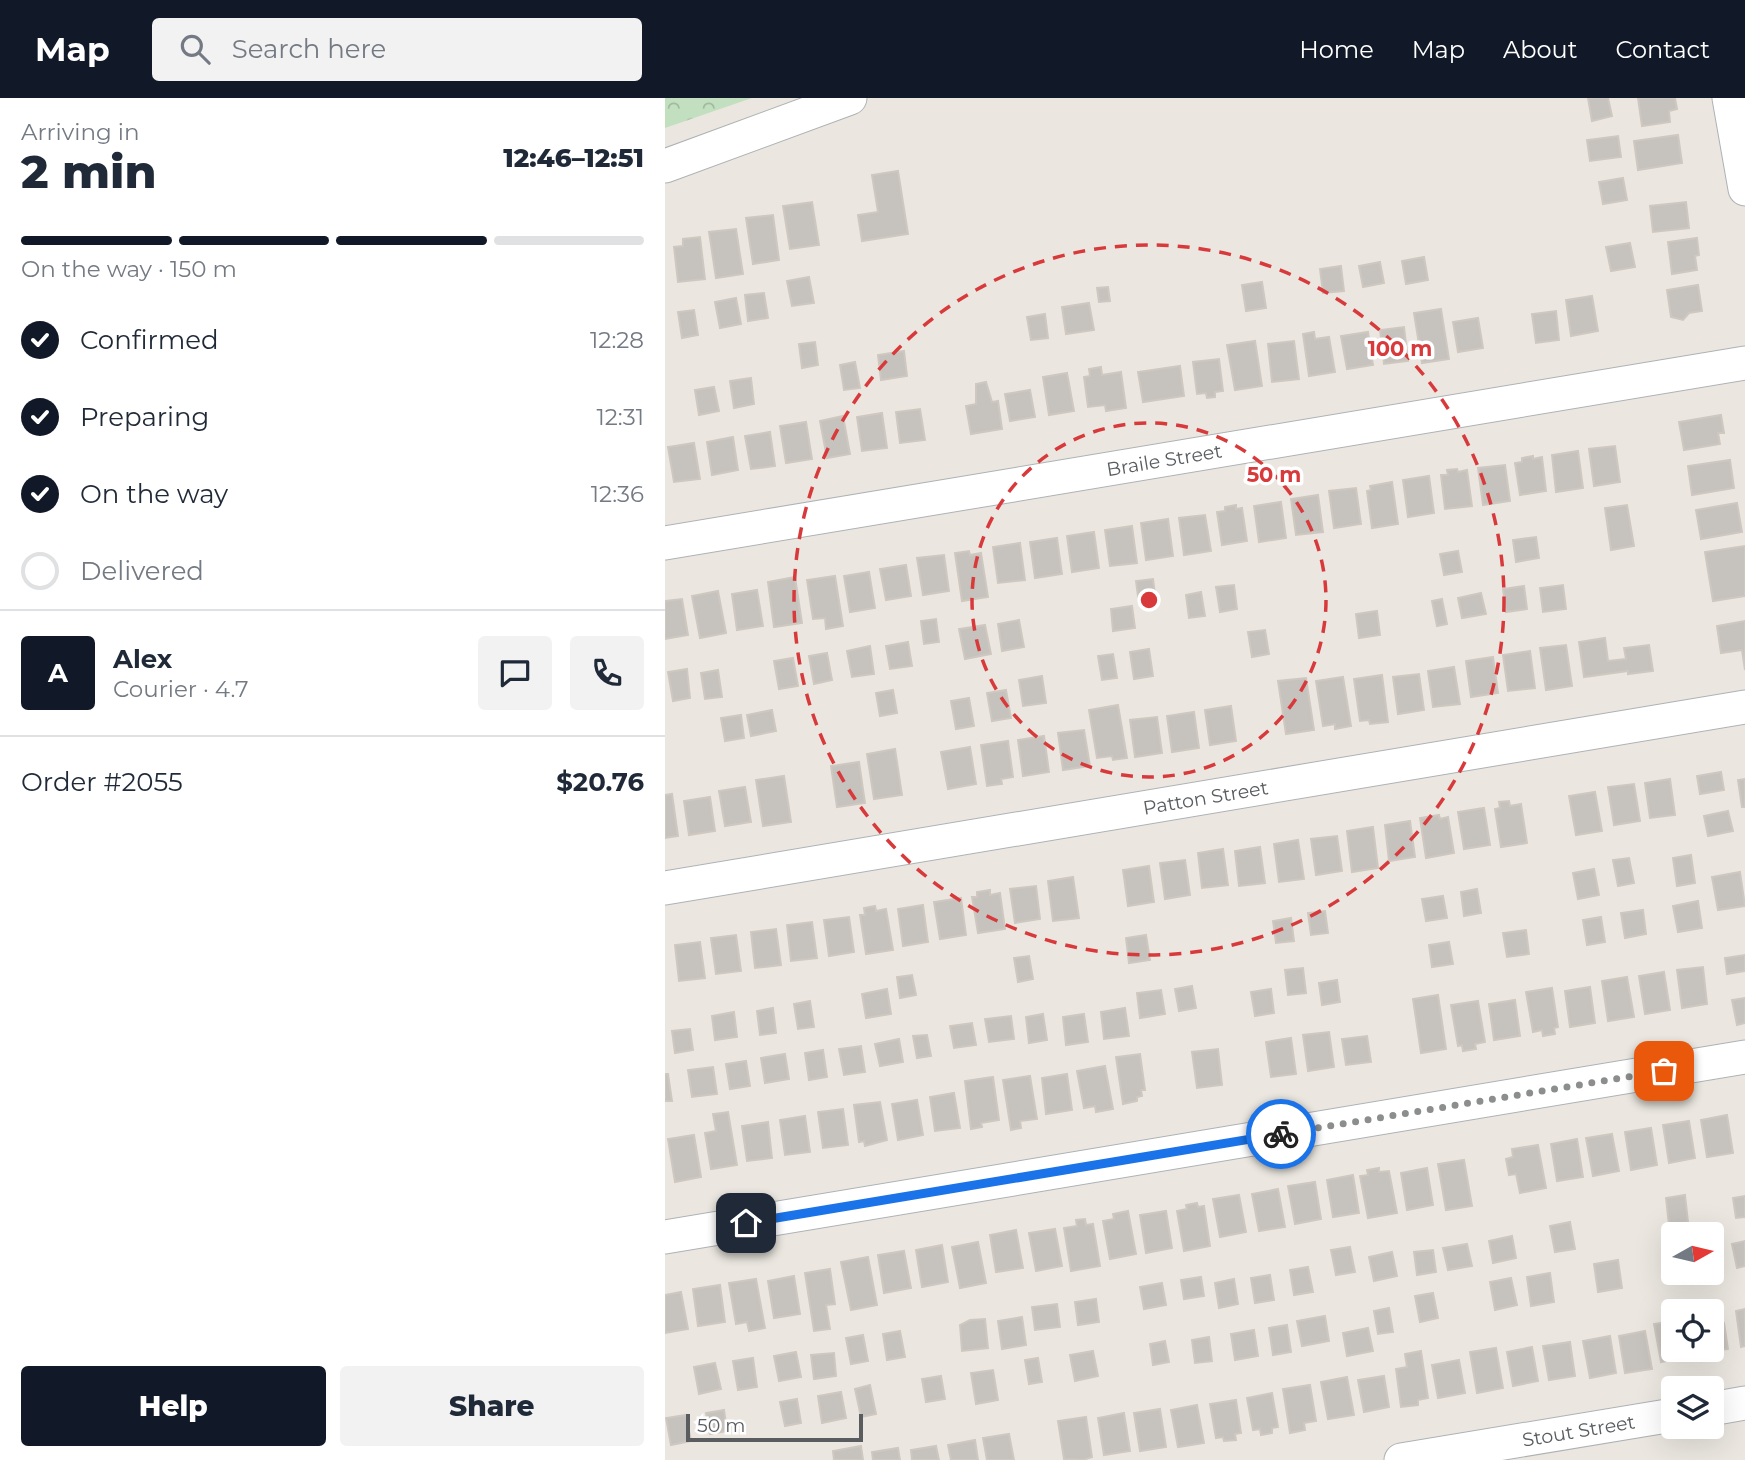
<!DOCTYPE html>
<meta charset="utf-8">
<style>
body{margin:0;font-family:Montserrat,sans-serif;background:#f2f2f3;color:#1f2937;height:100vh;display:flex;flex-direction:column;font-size:26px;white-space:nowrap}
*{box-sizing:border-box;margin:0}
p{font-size:23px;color:#747a83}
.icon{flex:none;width:38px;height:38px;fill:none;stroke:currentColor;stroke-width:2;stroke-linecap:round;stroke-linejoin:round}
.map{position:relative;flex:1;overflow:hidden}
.side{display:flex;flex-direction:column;background:#fff;width:665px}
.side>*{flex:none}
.needle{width:46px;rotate:82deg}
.fabs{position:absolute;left:996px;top:1124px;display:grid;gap:14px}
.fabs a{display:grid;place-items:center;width:63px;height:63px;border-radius:7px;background:#fff;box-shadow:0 7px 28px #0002;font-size:35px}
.scale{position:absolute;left:21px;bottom:18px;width:177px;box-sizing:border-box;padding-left:7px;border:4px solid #595d60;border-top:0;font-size:19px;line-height:24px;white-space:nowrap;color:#595d60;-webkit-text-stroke:5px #fff;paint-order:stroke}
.pin{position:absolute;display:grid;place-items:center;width:60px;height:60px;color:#fff;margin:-30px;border-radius:14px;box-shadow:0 4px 10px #0006}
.courier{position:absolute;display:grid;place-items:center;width:70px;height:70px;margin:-35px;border:5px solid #1a73e8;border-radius:50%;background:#fff;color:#222;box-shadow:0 2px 9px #0007}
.overview em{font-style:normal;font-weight:800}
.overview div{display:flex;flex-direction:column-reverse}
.overview{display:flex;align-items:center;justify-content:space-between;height:119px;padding:0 21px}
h1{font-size:46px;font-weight:800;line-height:52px}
.bar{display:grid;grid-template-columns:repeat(4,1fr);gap:10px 7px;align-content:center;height:84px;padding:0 21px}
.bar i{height:9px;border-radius:5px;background:#e0e1e3}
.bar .on{background:#111827}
.bar p{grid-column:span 4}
.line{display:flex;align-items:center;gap:18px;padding:0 21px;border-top:2px solid #e0e1e3}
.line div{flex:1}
.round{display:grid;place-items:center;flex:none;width:74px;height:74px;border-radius:7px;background:#f2f2f3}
ol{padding:0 21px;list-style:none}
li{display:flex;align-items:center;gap:21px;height:77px}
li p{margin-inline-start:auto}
li .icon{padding:7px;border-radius:50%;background:#111827;color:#fff;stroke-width:4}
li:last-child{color:#747a83}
li i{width:38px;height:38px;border:4px solid #e0e1e3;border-radius:50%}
.action{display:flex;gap:14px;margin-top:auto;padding:14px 21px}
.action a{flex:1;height:80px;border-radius:7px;background:#111827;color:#fff;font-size:28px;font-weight:800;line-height:80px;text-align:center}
.action a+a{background:#f2f2f3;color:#1f2937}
header{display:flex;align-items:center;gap:42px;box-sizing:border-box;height:98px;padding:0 35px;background:#111827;color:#fff}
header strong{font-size:33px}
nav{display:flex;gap:38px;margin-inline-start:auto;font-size:24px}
.search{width:490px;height:63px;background:#f2f2f3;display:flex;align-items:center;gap:18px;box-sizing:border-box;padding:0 24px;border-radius:7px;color:#747a83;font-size:26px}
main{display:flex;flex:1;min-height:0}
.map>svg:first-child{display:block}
</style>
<header>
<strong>Map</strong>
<div class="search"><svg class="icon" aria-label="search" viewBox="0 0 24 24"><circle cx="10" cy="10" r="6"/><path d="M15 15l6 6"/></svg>Search here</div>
<nav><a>Home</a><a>Map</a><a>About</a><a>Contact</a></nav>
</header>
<main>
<section class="side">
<div class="overview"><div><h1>2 min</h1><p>Arriving in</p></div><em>12:46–12:51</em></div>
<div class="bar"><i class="on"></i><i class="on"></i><i class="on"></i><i></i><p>On the way · 150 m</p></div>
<ol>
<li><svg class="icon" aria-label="check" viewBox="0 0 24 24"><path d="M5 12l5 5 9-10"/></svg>Confirmed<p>12:28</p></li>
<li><svg class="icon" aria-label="check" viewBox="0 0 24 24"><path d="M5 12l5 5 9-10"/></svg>Preparing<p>12:31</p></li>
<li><svg class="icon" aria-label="check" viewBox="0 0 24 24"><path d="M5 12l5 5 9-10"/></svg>On the way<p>12:36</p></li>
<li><i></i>Delivered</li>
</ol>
<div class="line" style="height:126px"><b class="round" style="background:#111827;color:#fff">A</b><div><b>Alex</b><p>Courier · 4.7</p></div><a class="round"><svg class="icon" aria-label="chat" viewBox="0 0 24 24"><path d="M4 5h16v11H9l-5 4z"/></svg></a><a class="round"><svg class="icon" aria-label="phone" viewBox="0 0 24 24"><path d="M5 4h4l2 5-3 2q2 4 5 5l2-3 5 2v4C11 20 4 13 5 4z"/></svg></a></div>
<div class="line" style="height:91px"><div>Order #2055</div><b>$20.76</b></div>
<div class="action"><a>Help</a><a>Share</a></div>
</section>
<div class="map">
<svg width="1080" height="1362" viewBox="0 0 1080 1362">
<defs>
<pattern id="park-crowns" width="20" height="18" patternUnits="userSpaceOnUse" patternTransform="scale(1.75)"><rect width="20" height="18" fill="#c2e0bf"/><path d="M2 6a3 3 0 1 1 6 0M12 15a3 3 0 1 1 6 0" fill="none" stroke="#a1b99f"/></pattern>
</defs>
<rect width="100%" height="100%" fill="#ebe7e0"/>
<path fill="url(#park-crowns)" d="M0,0H87L0,30Z"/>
<path fill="#c6c2bd" stroke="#cfc8c0" stroke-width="2" d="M923,0H943L947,18L927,23Z
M973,0H1010L1012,11L1004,13L1005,24L977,28Z
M1013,37L1017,65L973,72L969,43Z
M953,38L956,59L925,63L922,42Z
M233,73L243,136L197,143L193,117L213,114L207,77Z
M958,80L962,102L938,106L934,84Z
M147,104L154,147L125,151L118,108Z
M1021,104L1024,130L988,134L985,108Z
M108,117L114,162L88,166L81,120Z
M71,131L78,176L51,180L44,134Z
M35,139L40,181L13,184L9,149L18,148V141Z
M1032,140L1034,157L1030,158L1032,172L1007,176L1003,144Z
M965,145L970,169L946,173L941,149Z
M759,159L763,182L741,186L737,163Z
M715,164L719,185L698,189L694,168Z
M676,168L679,193L658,195L655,171Z
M144,179L149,205L127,208L122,183Z
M597,184L601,210L581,213L577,187Z
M1033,187L1037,213L1024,215L1018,222L1006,219L1002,192Z
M443,189L445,203L434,204L432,190Z
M99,195L103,220L83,223L80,197Z
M927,198L933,233L906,238L901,202Z
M71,200L76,226L55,230L50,204Z
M424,205L429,232L401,236L397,209Z
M776,211L784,261L757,265L749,215Z
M29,212L33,237L17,240L13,214Z
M891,213L894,242L871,245L867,216Z
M380,216L383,240L366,242L362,219Z
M813,220L818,250L793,254L788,224Z
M739,229L743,263L719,266L715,232Z
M649,234L650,241L664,239L670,274L644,278L638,236Z
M703,234L708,267L682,271L676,238Z
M590,243L597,288L570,292L562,247Z
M629,243L634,281L607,284L603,246Z
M150,244L153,267L137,270L134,246Z
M239,253L242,278L216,282L213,257Z
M554,261L558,293L550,294V299L542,300L541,295L532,296L528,264Z
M190,264L195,290L179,292L175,267Z
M515,268L519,298L478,304L473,274Z
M436,269L437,277L456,274L461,310L441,313L440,307L423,309L419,279L425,278L424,271Z
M402,275L409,313L384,317L378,279Z
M86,280L89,306L69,310L65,283Z
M321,284L327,304L333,303L337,331L306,336L301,308L311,306V286Z
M49,289L54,313L34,317L30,292Z
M365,292L370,319L345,323L340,296Z
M255,311L260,342L235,345L231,314Z
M217,315L222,350L197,353L192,319Z
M1056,317L1059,335H1053L1055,346L1019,352L1014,324Z
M178,318L185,356L162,360L155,323Z
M141,324L147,361L121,365L115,328Z
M105,334L110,368L86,371L80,338Z
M68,339L73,372L47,377L42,344Z
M29,345L35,381L9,384L3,349Z
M950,348L955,384L929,388L924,351Z
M913,353L918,390L891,394L887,357Z
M868,358V361L877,359L881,393L855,397L850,365L857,364V360Z
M1065,362L1069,390L1027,397L1023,368Z
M840,367L845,403L818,407L813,370Z
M792,371L793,374L802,372L807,408L780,411L776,377H783L782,372Z
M764,378L769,415L743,419L738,382Z
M727,384L733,426L707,430L702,393L706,392L705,388Z
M691,390L696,426L669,430L664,393Z
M653,397L658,434L631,437L626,401Z
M616,404L621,440L594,444L589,408Z
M1072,405L1077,434L1036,441L1031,412Z
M571,407V411L577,410L582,443L557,447L552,414L560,413V409Z
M962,407L969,448L946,452L940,410Z
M540,417L546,453L519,457L514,420Z
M503,421L508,458L481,462L476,425Z
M467,428L472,465L445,468L440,432Z
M429,434L434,470L407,474L402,438Z
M871,439L874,460L851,464L848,442Z
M392,440L397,476L370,480L365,444Z
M355,445L360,482L333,485L328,449Z
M1080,448V498L1048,503L1040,454Z
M304,453L305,457L316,455L323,499L297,503L290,455Z
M793,453L797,474L779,477L775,456Z
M279,457L284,493L258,497L252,460Z
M241,467L246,498L221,502L215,471Z
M204,474L210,510L185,514L179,478Z
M170,478L178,528L161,531L160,520L148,521L142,482Z
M130,479L137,525L109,529L103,484Z
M488,481L491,504L474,506L471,483Z
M569,487L572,511L555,514L551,489Z
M898,487L901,511L878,514L875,490Z
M859,488L862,511L841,514L838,491Z
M92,492L98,528L72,532L67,496Z
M53,493L61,535L35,540L27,498Z
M536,494L540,518L524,520L521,497Z
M816,495L821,516L797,520L793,500Z
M17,501L23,537L0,541V503Z
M777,501L782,526L772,528L767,503Z
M467,508L470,530L448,533L446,511Z
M712,513L715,537L694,540L691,516Z
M271,521L274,544L259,546L256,523Z
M354,522L359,549L337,553L333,526Z
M1080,523V572L1077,552L1056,555L1052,528Z
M320,527L326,556L300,561L294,531Z
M600,532L604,556L587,559L583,534Z
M940,540L943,563L961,561L959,550L984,547L988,573L963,576V573L919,579L914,544Z
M243,544L247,568L225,571L221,548Z
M901,547L907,588L881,592L875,550Z
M205,548L209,576L187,579L182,553Z
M484,551L488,578L469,581L465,554Z
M865,553L870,590L843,593L838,557Z
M162,555L167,582L149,586L144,558Z
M448,556L452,580L437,582L433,558Z
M828,559L833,595L806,599L801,563Z
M128,560L133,588L114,591L109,563Z
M789,569L795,606L768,609L763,573Z
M22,571L25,600L8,603L3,574Z
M53,572L57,599L40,601L36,575Z
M754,576L759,612L733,616L728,579Z
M717,577L723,624L705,626L704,622L695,623L689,581Z
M377,578L381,605L358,608L354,582Z
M678,579L686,628L670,631V626L658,628L651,583Z
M641,580L649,632L621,636L613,583Z
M228,592L232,615L215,618L211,595Z
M341,592L346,620L327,623L322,595Z
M304,600L309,628L291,631L286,603Z
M453,607L462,660L448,662L447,658L432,660L424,612Z
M566,608L571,643L545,647L540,612Z
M107,612L111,633L86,638L82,617Z
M529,614L534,650L507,654L502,618Z
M76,617L79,640L60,643L56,620Z
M492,619L497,655L470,659L465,622Z
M419,632L425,668L398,672L393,635Z
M379,638L384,674L358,678L353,642Z
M343,643L348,679L336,681L337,686L322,688L316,647Z
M305,649L311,686L283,691L276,654Z
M230,651L237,697L209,701L202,656Z
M194,664L200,705L172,709L166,668Z
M1056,674L1059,692L1035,696L1032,678Z
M119,678L126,724L98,728L91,682Z
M1005,681L1010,717L985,720L980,685Z
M1080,681V709H1077L1073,682Z
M969,686L975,723L949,727L943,689Z
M80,689L86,724L60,728L54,693Z
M930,694L937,733L911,737L904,698Z
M7,696L13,738L0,740V697Z
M45,699L50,733L24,737L19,703Z
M844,703L845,708L856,706L862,745L836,749L830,711L835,710L834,704Z
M819,710L825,747L799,751L793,714Z
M1063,713L1068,733L1043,738L1039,718Z
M774,717L775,721L783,719L789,755L761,760L755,720Z
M745,723L750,759L724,763L720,727Z
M708,729L713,770L687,774L682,733Z
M672,738L677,773L651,777L646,741Z
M633,742L639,781L614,784L609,746Z
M595,749L600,785L574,788L570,753Z
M558,751L563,787L537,790L533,755Z
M1026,757L1030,785L1012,788L1008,760Z
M964,760L969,785L953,788L948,762Z
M520,762L525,797L500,801L495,765Z
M484,768L489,804L463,808L458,772Z
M929,771L934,797L913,801L908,775Z
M1075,774L1080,808L1053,812L1047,779Z
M408,779L414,820L388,823L383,783Z
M371,788L375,821L350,825L345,791Z
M812,791L816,815L799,818L796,794Z
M325,792V797L335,795L340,831L313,835L307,799H312V794Z
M778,798L782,820L761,823L757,801Z
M296,800L301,837L275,841L269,804Z
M1033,803L1037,830L1013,834L1008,808Z
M258,807L263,844L238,848L233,811Z
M210,808L211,813L221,811L228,852L201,856L195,817H200L199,810Z
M978,812L981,836L960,840L956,815Z
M660,813L663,835L646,837L643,815Z
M184,819L189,854L164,858L159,822Z
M936,819L940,844L922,847L918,822Z
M626,820L629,843L611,845L608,823Z
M147,824L152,860L126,863L122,827Z
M111,831L116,867L90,870L86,834Z
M861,832L864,856L842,859L838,835Z
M71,837L76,873L51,876L46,840Z
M481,837L485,862L464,865L461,840Z
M35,844L40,880L14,883L10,847Z
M784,844L788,866L767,869L764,847Z
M1080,857V873L1062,876L1060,860Z
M364,858L368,881L353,884L349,860Z
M1038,869L1042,906L1017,910L1012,872Z
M638,870L641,895L623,897L620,872Z
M999,874L1005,912L980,916L974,878Z
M247,877L251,897L235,900L232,879Z
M962,879L969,919L943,923L937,883Z
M672,882L675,904L657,907L654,885Z
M527,888L531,910L514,913L510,891Z
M925,889L930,925L905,929L900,893Z
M887,890L893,929L889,930L890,936L878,938L877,932L868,934L861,894Z
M222,891L226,916L201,920L197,896Z
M606,891L609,915L590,918L586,894Z
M496,892L500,916L475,920L472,895Z
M773,897L781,951L756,955L748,901Z
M1080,900V925L1072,927L1067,902Z
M850,902L855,938L829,942L824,906Z
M145,903L149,929L133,931L129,906Z
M813,903L820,944L810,946L811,951L798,953L797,947L793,948L786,907Z
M108,910L111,935L95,937L92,913Z
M460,910L464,938L439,941L436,914Z
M69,914L72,939L50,942L47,918Z
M378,916L382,942L364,945L361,919Z
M419,916L423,944L401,947L398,919Z
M346,918L349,941L324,944L320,921Z
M307,925L311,947L289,950L285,928Z
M25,931L28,952L10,955L7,933Z
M664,934L669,969L643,973L638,937Z
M262,937L266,958L252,960L248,938Z
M702,938L706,964L681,967L677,941Z
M626,940L631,976L606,979L601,944Z
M234,941L238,964L215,968L210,946Z
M196,948L200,974L179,977L174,951Z
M553,951L557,987L532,990L527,954Z
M158,952L162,979L144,982L140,955Z
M120,956L124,981L100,985L96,960Z
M475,956L480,992H476L477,998L472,999V1003L458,1006L451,959Z
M81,963L85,988L65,991L61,966Z
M440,968L448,1011L431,1014L430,1008L419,1010L412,973Z
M48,969L52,996L27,999L23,972Z
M0,976H3L7,1003H0Z
M402,976L407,1012L381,1016L377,980Z
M365,978L372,1021L355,1023L356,1030L346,1032L338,982Z
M328,979L334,1022L316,1025L317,1029L306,1031L300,983Z
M289,995L295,1030L270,1033L265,999Z
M252,1002L258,1037L233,1042L227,1006Z
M215,1004L222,1042L200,1048L199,1043L194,1044L189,1007Z
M178,1011L183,1047L158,1050L153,1014Z
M63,1014L72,1067L46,1071L40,1035L51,1033L48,1016Z
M1062,1017L1068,1055L1042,1059L1036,1022Z
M140,1018L145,1054L120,1057L115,1022Z
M1024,1023L1030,1060L1004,1065L998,1027Z
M103,1024L107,1060L82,1063L77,1028Z
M986,1030L992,1067L966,1072L960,1034Z
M947,1036L954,1073L928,1078L921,1040Z
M29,1037L36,1079L10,1084L3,1041Z
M912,1041L918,1079L892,1083L886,1046Z
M873,1047L881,1090L855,1095L851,1076L844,1077L841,1061L848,1059L847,1051Z
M799,1062L807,1108L781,1112L773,1066Z
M714,1070V1074L724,1073L732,1115L703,1120L695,1078L703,1077L702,1072Z
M762,1070L768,1107L742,1112L736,1075Z
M688,1077L694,1115L668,1119L662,1082Z
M650,1084L656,1121L630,1126L623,1088Z
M613,1091L620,1129L594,1133L587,1096Z
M574,1097L581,1134L555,1139L548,1101Z
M1020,1097L1023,1124L1004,1127L1001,1100Z
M1080,1098V1119L1071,1120L1068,1100Z
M532,1105L533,1109L539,1108L545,1148L519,1153L512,1113L522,1111L521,1107Z
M463,1113L471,1156L445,1161L438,1123L449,1121L448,1116Z
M501,1113L507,1150L481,1155L475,1117Z
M420,1121L421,1127L428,1126L435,1168L406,1173L399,1130L412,1128L411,1122Z
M905,1124L910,1151L890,1154L885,1128Z
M390,1131L397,1168L371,1173L364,1135Z
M351,1132L358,1170L331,1174L325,1137Z
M847,1138L851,1160L828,1165L824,1143Z
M1080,1143V1168L1072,1170L1067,1146Z
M313,1144L321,1185L295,1190L287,1149Z
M802,1146L807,1168L783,1172L778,1150Z
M277,1147L283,1184L257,1189L251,1152Z
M685,1149L690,1174L671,1177L666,1152Z
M768,1152L771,1174L752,1177L749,1154Z
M239,1153L246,1190L219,1195L213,1157Z
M727,1154L732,1178L709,1183L704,1159Z
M203,1159L212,1207L186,1212L176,1164Z
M953,1162L957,1190L933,1194L929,1166Z
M643,1169L648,1194L629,1197L625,1172Z
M165,1171L170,1206L161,1207L165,1231L149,1233L140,1175Z
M885,1175L889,1204L866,1208L862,1179Z
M605,1177L609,1202L590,1205L586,1180Z
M129,1178L135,1216L109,1220L103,1183Z
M536,1179L539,1198L519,1201L516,1182Z
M846,1180L852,1207L830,1212L825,1184Z
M91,1181L100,1230L84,1233L82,1224L71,1226L64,1185Z
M569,1181L573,1206L554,1210L550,1185Z
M497,1185L501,1207L479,1211L475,1189Z
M55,1187L60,1224L33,1228L28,1191Z
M16,1194L23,1231L0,1235V1197Z
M768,1195L773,1220L755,1224L750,1198Z
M431,1201L434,1224L413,1227L410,1204Z
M392,1206L395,1229L370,1232L367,1209Z
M724,1210L728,1234L713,1236L709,1213Z
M1080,1211V1248L1076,1249L1071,1213Z
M660,1218L664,1243L637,1248L632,1223Z
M357,1219L361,1247L337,1251L333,1223Z
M320,1221L323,1250L297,1253L295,1227L305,1222Z
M1008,1223V1251H1021L1022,1259L996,1264L989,1226Z
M1059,1225L1063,1251L1034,1255V1251H1046V1227Z
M622,1227L626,1254L608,1257L604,1230Z
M703,1230L708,1253L682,1258L678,1235Z
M589,1232L593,1258L570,1262L566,1236Z
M235,1233L240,1259L222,1262L218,1236Z
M980,1233L987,1271L960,1275L954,1238Z
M198,1237L203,1263L186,1266L181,1240Z
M945,1238L951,1275L925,1280L918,1243Z
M544,1239L547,1263L530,1265L527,1242Z
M500,1243L504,1264L488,1267L485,1246Z
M905,1244L910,1278L884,1282L878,1248Z
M867,1249L873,1283L848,1288L842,1254Z
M831,1250L838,1290L812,1295L805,1254Z
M428,1253L433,1278L410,1283L405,1257Z
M756,1253L763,1300L753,1302V1307L736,1309L731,1271L742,1269L740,1256Z
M131,1254L136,1279L114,1283L109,1258Z
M169,1255L171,1278L149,1281L146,1257Z
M88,1260L92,1289L73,1292L68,1263Z
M373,1260L377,1284L364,1286L360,1262Z
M794,1262L800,1295L773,1300L767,1267Z
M50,1265L56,1291L34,1296L29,1269Z
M328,1272L333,1302L311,1306L306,1275Z
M276,1278L280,1301L261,1304L257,1281Z
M719,1278L724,1309L699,1314L693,1282Z
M682,1279L689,1317L663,1321L656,1284Z
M205,1287L211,1316L196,1319L190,1291Z
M645,1287L651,1323L639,1325L640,1332L625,1335L618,1291Z
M176,1294L181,1320L157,1325L153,1298Z
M607,1295L613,1329L607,1330V1335L596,1337L595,1331L588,1332L582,1300Z
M132,1301L136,1325L120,1328L115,1304Z
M571,1302L576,1335L570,1336L571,1342L559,1343L558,1339L551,1340L545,1306Z
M532,1307L539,1345L513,1349L506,1312Z
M495,1311L501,1349L475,1353L469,1315Z
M59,1312L62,1333L45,1336L41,1315Z
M459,1315L465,1353L439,1357L433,1320Z
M21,1317L26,1343L6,1347L1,1320Z
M421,1319L427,1359L418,1362L399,1361L393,1323Z
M344,1336L349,1362H322L318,1340Z
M310,1342L313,1362H286L283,1347Z
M196,1348L198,1362H169L168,1353Z
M271,1348L274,1362H247L246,1352Z
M233,1350L235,1362H208L207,1354Z"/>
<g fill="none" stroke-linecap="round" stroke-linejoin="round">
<g stroke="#aeb2b5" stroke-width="35">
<g id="minor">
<path d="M1064,0L1080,91"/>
<path d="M0,68L185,0"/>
<path id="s1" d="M0,445L1080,265"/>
<path id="s2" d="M0,790L1080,609"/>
<path d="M0,1139L1080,959"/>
<path d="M1046,1311L1080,1305"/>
<path id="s3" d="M736,1362L1008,1317"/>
</g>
</g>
<use href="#minor" stroke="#fff" stroke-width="33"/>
</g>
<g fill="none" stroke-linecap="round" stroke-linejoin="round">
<path stroke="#8c8d8d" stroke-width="7" stroke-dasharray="0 12.6" d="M616,1036L999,973"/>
<path stroke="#1a73e8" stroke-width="9" d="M81,1125L616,1036"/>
</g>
<g fill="none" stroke="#d83a3c" stroke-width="3.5" stroke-dasharray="12 9">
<circle cx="484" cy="502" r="177"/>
<circle cx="484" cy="502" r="355"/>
</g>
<g text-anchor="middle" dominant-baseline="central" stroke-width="7" stroke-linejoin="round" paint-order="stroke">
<g font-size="19" fill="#595d60" stroke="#fff">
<text stroke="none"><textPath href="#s1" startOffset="506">Braile Street</textPath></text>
<text stroke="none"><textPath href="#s2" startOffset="548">Patton Street</textPath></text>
<text stroke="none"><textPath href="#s3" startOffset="180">Stout Street</textPath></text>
</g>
</g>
<circle cx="484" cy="502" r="10" fill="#d83a3c" stroke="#fff" stroke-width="3.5"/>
<g font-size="21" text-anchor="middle" font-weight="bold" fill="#d83a3c" stroke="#fff" stroke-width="7" stroke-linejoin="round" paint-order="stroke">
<text x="735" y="258">100 m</text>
<text x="609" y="384">50 m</text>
</g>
</svg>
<div class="fabs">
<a><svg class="needle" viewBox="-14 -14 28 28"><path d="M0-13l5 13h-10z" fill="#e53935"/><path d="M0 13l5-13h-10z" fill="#747a83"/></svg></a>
<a><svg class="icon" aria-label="locate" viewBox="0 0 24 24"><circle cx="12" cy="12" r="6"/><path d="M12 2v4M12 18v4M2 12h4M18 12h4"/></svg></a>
<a><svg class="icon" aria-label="layers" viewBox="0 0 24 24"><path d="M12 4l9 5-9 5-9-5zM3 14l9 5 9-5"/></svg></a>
</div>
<div class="scale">50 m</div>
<div class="pin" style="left:999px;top:973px;background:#ea580c"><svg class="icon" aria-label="bag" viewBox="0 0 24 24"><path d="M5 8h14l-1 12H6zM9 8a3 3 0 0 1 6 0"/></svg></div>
<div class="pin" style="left:81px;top:1125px;background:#1f2937"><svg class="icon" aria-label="home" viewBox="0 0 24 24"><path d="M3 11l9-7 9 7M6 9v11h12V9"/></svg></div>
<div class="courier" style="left:616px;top:1036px"><svg class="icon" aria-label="bike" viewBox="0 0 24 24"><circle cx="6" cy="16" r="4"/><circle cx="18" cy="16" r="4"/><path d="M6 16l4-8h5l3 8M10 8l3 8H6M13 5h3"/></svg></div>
</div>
</main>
